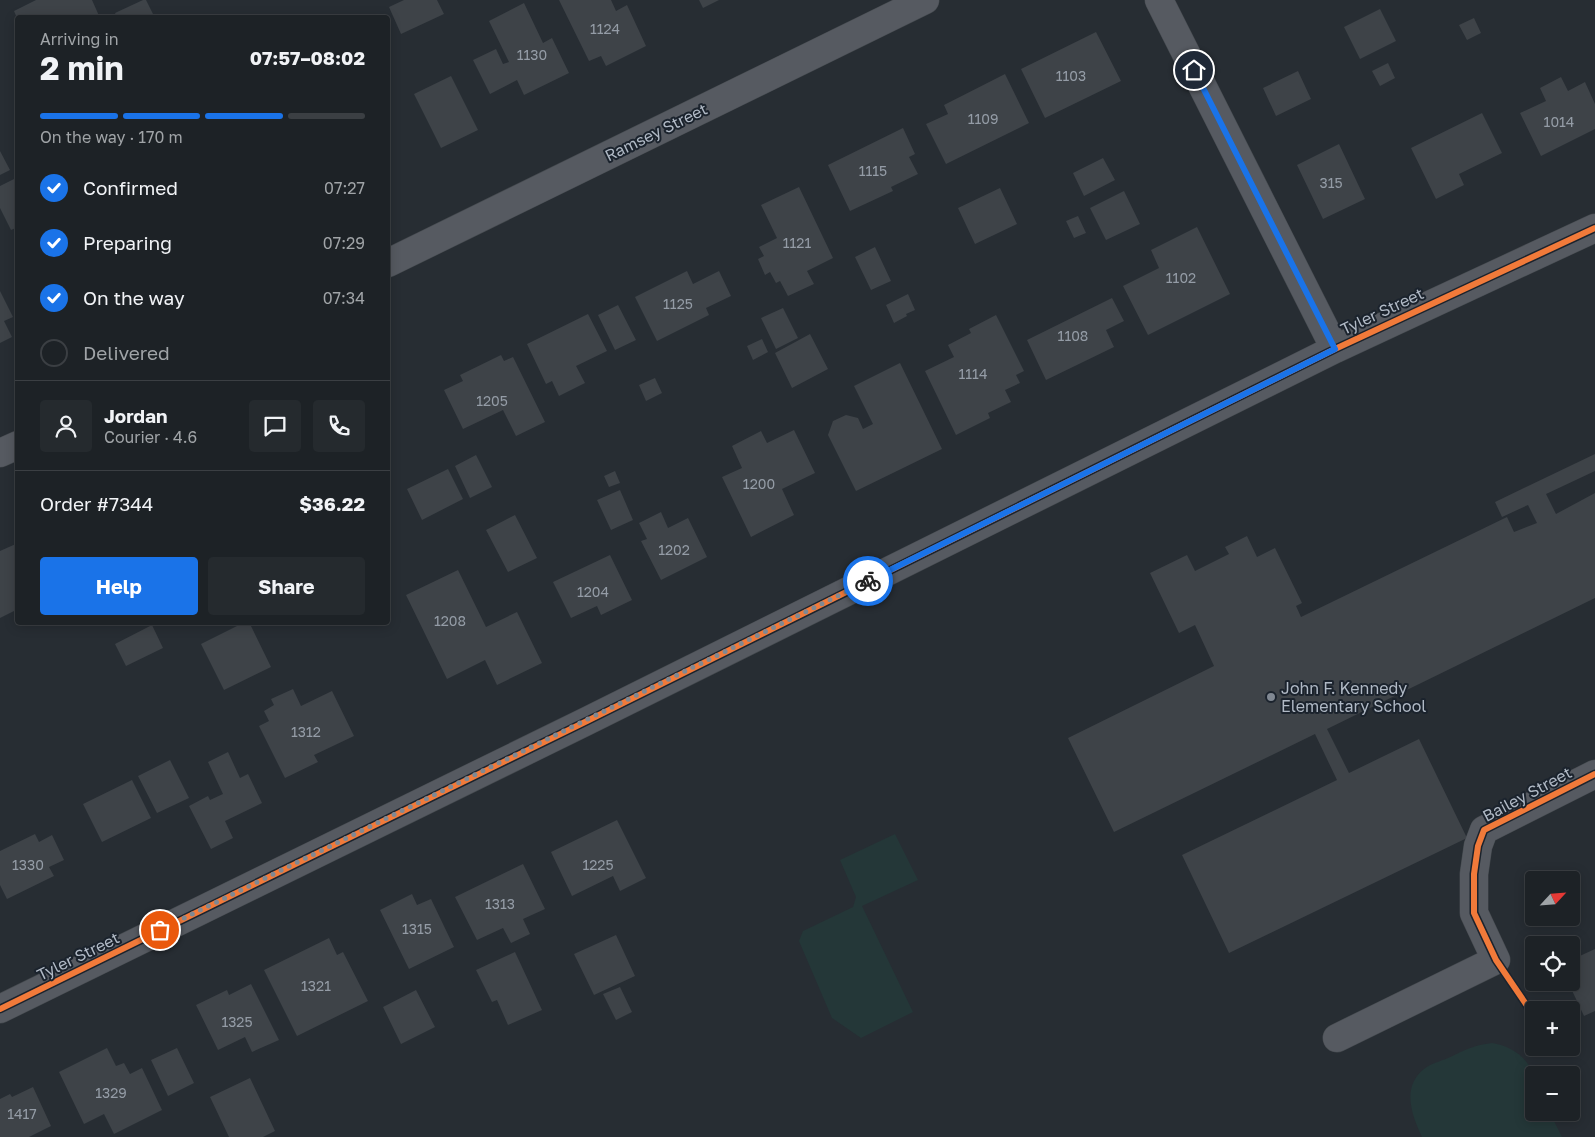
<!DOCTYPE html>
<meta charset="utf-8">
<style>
body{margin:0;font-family:"Golos Text",sans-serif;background:#252a2e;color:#f1f3f6;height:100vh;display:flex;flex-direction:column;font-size:19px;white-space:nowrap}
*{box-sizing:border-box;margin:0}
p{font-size:16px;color:#a0a4a7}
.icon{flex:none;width:28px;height:28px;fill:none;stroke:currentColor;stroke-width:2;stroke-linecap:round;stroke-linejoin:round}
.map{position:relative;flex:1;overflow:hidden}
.sheet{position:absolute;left:15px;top:15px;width:375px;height:610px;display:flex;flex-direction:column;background:#1d2226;border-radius:5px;box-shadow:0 2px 12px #0003,0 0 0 1px #3b3f43}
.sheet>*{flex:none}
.needle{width:32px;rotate:64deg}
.buttons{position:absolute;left:1525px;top:871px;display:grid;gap:10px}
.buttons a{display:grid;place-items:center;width:55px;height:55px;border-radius:5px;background:#1d2226;box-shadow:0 2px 12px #0003,0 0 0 1px #3b3f43;font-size:25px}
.pin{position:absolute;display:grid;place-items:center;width:42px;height:42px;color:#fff;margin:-21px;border:2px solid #fff;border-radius:50%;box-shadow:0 1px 5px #0007}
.courier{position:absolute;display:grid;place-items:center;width:50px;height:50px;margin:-25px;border:4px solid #1a73e8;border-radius:50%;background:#fff;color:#222;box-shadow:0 1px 6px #0007}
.head em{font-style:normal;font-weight:700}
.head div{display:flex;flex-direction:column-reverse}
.head{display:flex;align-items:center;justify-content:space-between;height:85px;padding:0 25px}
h1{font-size:32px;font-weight:700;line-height:38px}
.bar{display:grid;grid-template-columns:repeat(4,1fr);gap:8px 5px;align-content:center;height:60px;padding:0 25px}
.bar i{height:6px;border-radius:4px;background:#3b3f43}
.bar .selected{background:#1a73e8}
.bar p{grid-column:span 4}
.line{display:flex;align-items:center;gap:12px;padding:0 25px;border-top:1px solid #3b3f43}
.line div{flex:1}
.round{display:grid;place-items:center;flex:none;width:52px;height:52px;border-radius:5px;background:#252a2e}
ol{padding:0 25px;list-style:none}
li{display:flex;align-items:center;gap:15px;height:55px}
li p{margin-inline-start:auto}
li .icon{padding:5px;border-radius:50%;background:#1a73e8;color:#fff;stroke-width:4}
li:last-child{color:#a0a4a7}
li i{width:28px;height:28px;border:2px solid #3b3f43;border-radius:50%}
.primary-button{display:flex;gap:10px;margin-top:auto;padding:10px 25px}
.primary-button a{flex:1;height:58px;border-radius:5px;background:#1a73e8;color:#fff;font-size:20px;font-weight:700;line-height:58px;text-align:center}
.primary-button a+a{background:#252a2e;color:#f1f3f6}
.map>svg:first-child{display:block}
</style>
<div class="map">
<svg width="1595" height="1137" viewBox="0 0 1595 1137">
<rect width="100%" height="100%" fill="#272d33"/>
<path fill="#243738" d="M895,834L918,880L862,906L913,1012L861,1038L832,1018L799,941L803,931L853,907L856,897L840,860Z
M1492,1043C1512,1046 1531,1059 1534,1080C1535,1091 1534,1102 1534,1112L1550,1113L1562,1137H1422C1412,1116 1401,1087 1424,1069C1430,1064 1441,1061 1448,1058C1465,1050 1474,1045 1492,1043Z"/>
<path fill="#3e4348" d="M36,0H92L100,18H17L14,11Z
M143,0H146L155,18H117L115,13Z
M404,0H437L444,14L401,34L389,7Z
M559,0H611L616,11L627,5L646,46L606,66L601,56L589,61Z
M699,0H719L703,8Z
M524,3L543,43L552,38L569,73L524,95L517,80L490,94L473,60L496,49L503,64L509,62L489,21Z
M1380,9L1396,41L1360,59L1344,27Z
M1474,18L1481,33L1467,40L1459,25Z
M1096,32L1121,81L1045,118L1021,69Z
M1388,63L1395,78L1380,86L1372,71Z
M1298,71L1311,99L1276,116L1263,88Z
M1005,74L1029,123L946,164L926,124L948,114L944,105Z
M451,76L478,130L441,148L414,94Z
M1561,77L1568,91L1585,82L1595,104V129L1541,156L1520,113L1546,101L1540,88Z
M1482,113L1502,153L1459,174L1464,185L1436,199L1411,148Z
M903,128L915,154L909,157L918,174L891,187L893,191L850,211L828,165Z
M1339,144L1365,199L1323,219L1297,165Z
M0,151L10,170L0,175Z
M1103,158L1115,180L1084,196L1073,173Z
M18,177V227L11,230L0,208V186Z
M799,187L833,258L807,271L814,284L788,296L780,281L776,283L770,272L765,275L758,259L764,256L759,247L777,238L761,205Z
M1000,188L1017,224L975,244L958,208Z
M1124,191L1140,224L1106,240L1090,208Z
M1078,216L1086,233L1074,238L1066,221Z
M1197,227L1230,294L1148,335L1123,286L1159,268L1151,250Z
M875,247L891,281L871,290L855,257Z
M687,271L693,284L719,271L731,296L706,308L709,315L657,341L635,297Z
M0,291L13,317L4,321L12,337L0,343Z
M908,294L915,310L906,314L907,316L894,323L886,305Z
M1112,298L1124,321L1106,330L1114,347L1046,380L1027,340Z
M618,305L636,340L615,350L598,315Z
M783,308L798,338L776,349L761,318Z
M588,314L607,351L576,366L585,383L559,396L552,381L546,384L527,344Z
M996,315L1024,371L1016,375L1020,383L1005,390L1011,402L988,413L990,418L956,435L925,371L954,357L948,345L971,333L969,329Z
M810,334L828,369L792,388L775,353Z
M762,339L768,352L753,360L747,346Z
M501,355L504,361L513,357L545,422L516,436L503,410L463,429L444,390L463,381L460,375Z
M900,363L942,449L856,491L828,435L833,421L846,415L858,418L863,429L873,424L854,386Z
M655,378L662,393L646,401L639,385Z
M794,430L815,473L782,489L794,515L751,537L722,477L742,468L732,446L761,431L767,443Z
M1595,454V471L1546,494L1556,514L1595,493V598L1327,729L1349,773L1419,739L1467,838L1229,953L1182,855L1337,780L1315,734L1114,832L1068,738L1214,666L1195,625L1179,633L1150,573L1187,555L1195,571L1229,554L1225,547L1247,536L1257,557L1275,548L1302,603L1296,606L1301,617L1507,517L1514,532L1537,523L1528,505L1502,517L1495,502Z
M476,455L492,487L470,498L455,466Z
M448,469L463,499L422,520L407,489Z
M615,471L620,483L609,487L604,476Z
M620,490L633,520L611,530L597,500Z
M661,512L668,528L688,518L707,557L661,580L641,541L647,539L639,523Z
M515,515L537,558L508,572L486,530Z
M18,543V609L0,618V551Z
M610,555L632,600L601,615L597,606L571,618L553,582Z
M458,570L486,627L517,612L542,663L497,685L485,660L447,679L406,595Z
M245,622H249L271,667L224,690L201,644Z
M152,625L163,648L126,666L115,644Z
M293,689L301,706L332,691L354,736L314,755L318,762L285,778L259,726L269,721L264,711L274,705L271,699Z
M228,752L240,778L248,774L262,803L225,821L233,838L211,849L189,806L208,796L210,800L223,794L208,762Z
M170,760L189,798L157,813L138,776Z
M132,780L151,818L102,842L83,804Z
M617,820L646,878L620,891L613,876L572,896L551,852Z
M35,834L39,842L52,835L64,860L49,867L54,876L7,899L0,885V851Z
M523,864L545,909L523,919L530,934L511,943L503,928L477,940L455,897Z
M412,894L417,905L431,899L454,947L409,969L380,910Z
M616,935L635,976L594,995L574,954Z
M329,938L337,955L343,952L368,1001L297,1036L264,970Z
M1595,949V1011L1584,1016L1568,982H1571V960Z
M515,952L542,1010L508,1025L497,1000L492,1002L476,970Z
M251,984L279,1040L252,1052L245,1037L218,1050L196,1005L227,990L229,995Z
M620,987L632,1012L616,1020L603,994Z
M416,990L435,1027L401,1044L383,1007Z
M107,1048L116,1066L124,1063L130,1074L142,1068L162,1110L114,1134L104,1114L84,1124L59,1072Z
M177,1048L194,1083L168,1096L151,1060Z
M250,1078L275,1131L263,1137H229L210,1097Z
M33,1087L51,1126L29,1137H0V1099L10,1094L12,1097Z"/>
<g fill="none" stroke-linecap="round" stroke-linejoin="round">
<g stroke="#44494e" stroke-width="29">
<path id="minor" d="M1159,0L1335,349
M388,263L925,0
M0,453L18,445
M0,1009L587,721L1335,349L1595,228
M1337,1038L1496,960L1474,913V874L1478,846L1484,830L1595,774"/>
</g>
<use href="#minor" stroke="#565a61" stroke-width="28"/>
<g stroke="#1b232d" stroke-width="9">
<path id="cycleway" d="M0,1009L587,721L1335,349L1595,228
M1534,1016L1496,960L1474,913V874L1478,846L1484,830L1595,774"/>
</g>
<use href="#cycleway" stroke="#f17a3a" stroke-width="6"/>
</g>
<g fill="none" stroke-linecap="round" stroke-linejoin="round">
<path stroke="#808892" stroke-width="5" stroke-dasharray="0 9" d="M160,930L868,581"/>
<path stroke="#1a73e8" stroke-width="6" d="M868,581L1335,349L1194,70"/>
</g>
<circle fill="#808892" stroke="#1b232d" stroke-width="2" cx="1271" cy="697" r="5"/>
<g text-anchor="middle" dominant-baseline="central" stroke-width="4" stroke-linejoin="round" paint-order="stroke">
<g font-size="14" fill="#949ca6">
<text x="605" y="28">1124</text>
<text x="532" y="54">1130</text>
<text x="1071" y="75">1103</text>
<text x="983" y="118">1109</text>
<text x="1559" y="121">1014</text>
<text x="873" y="170">1115</text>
<text x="1331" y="182">315</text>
<text x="797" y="242">1121</text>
<text x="1181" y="277">1102</text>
<text x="678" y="303">1125</text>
<text x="1073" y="335">1108</text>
<text x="973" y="373">1114</text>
<text x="492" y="400">1205</text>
<text x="759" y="483">1200</text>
<text x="674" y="549">1202</text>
<text x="593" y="591">1204</text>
<text x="450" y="620">1208</text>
<text x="306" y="731">1312</text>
<text x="28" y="864">1330</text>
<text x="598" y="864">1225</text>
<text x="500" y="903">1313</text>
<text x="417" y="928">1315</text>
<text x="316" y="985">1321</text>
<text x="237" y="1021">1325</text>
<text x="111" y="1092">1329</text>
<text x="22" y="1113">1417</text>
</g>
<g font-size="16" fill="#b0b9c5" stroke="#1b232d">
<text transform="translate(656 132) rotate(-26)">Ramsey Street</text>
<text transform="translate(1382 311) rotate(-25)">Tyler Street</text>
<text transform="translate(1527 794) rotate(-28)">Bailey Street</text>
<text transform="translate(78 956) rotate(-26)">Tyler Street</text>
</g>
<g font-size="16" fill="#b0b9c5" stroke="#1b232d" text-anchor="start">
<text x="1281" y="688">John F. Kennedy<tspan x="1281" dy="18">Elementary School</tspan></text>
</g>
</g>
</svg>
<div class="buttons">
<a><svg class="needle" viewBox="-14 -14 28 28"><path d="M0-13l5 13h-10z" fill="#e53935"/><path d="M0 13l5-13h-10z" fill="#a0a4a7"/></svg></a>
<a><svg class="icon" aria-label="locate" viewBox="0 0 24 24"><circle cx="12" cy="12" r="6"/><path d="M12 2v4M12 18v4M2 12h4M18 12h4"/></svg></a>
<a>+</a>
<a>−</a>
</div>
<div class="pin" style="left:160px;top:930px;background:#ea580c"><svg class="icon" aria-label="bag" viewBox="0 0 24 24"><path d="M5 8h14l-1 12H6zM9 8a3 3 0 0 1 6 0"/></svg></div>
<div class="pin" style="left:1194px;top:70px;background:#1f2937"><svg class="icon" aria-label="home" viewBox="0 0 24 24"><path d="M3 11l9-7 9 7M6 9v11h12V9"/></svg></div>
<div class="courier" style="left:868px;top:581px"><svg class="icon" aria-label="bike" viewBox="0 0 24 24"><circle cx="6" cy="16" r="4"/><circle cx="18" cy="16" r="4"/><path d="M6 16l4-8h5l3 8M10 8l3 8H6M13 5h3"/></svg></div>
<section class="sheet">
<div class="head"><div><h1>2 min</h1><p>Arriving in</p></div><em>07:57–08:02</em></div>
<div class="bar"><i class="selected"></i><i class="selected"></i><i class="selected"></i><i></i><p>On the way · 170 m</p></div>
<ol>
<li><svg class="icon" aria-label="check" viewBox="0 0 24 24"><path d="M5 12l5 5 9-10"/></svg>Confirmed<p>07:27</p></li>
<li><svg class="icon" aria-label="check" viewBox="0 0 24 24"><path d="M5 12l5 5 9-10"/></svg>Preparing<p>07:29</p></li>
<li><svg class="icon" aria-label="check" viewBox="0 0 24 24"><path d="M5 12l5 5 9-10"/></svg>On the way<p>07:34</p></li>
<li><i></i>Delivered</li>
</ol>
<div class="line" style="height:90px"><a class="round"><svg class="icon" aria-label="person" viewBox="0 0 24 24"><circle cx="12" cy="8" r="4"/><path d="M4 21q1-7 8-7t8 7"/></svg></a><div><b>Jordan</b><p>Courier · 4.6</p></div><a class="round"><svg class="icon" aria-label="chat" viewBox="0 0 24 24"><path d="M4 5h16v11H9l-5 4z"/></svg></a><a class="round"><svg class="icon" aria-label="phone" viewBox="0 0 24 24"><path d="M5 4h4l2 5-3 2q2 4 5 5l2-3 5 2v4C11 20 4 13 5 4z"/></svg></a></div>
<div class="line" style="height:65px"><div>Order #7344</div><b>$36.22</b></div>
<div class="primary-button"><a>Help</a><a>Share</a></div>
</section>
</div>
